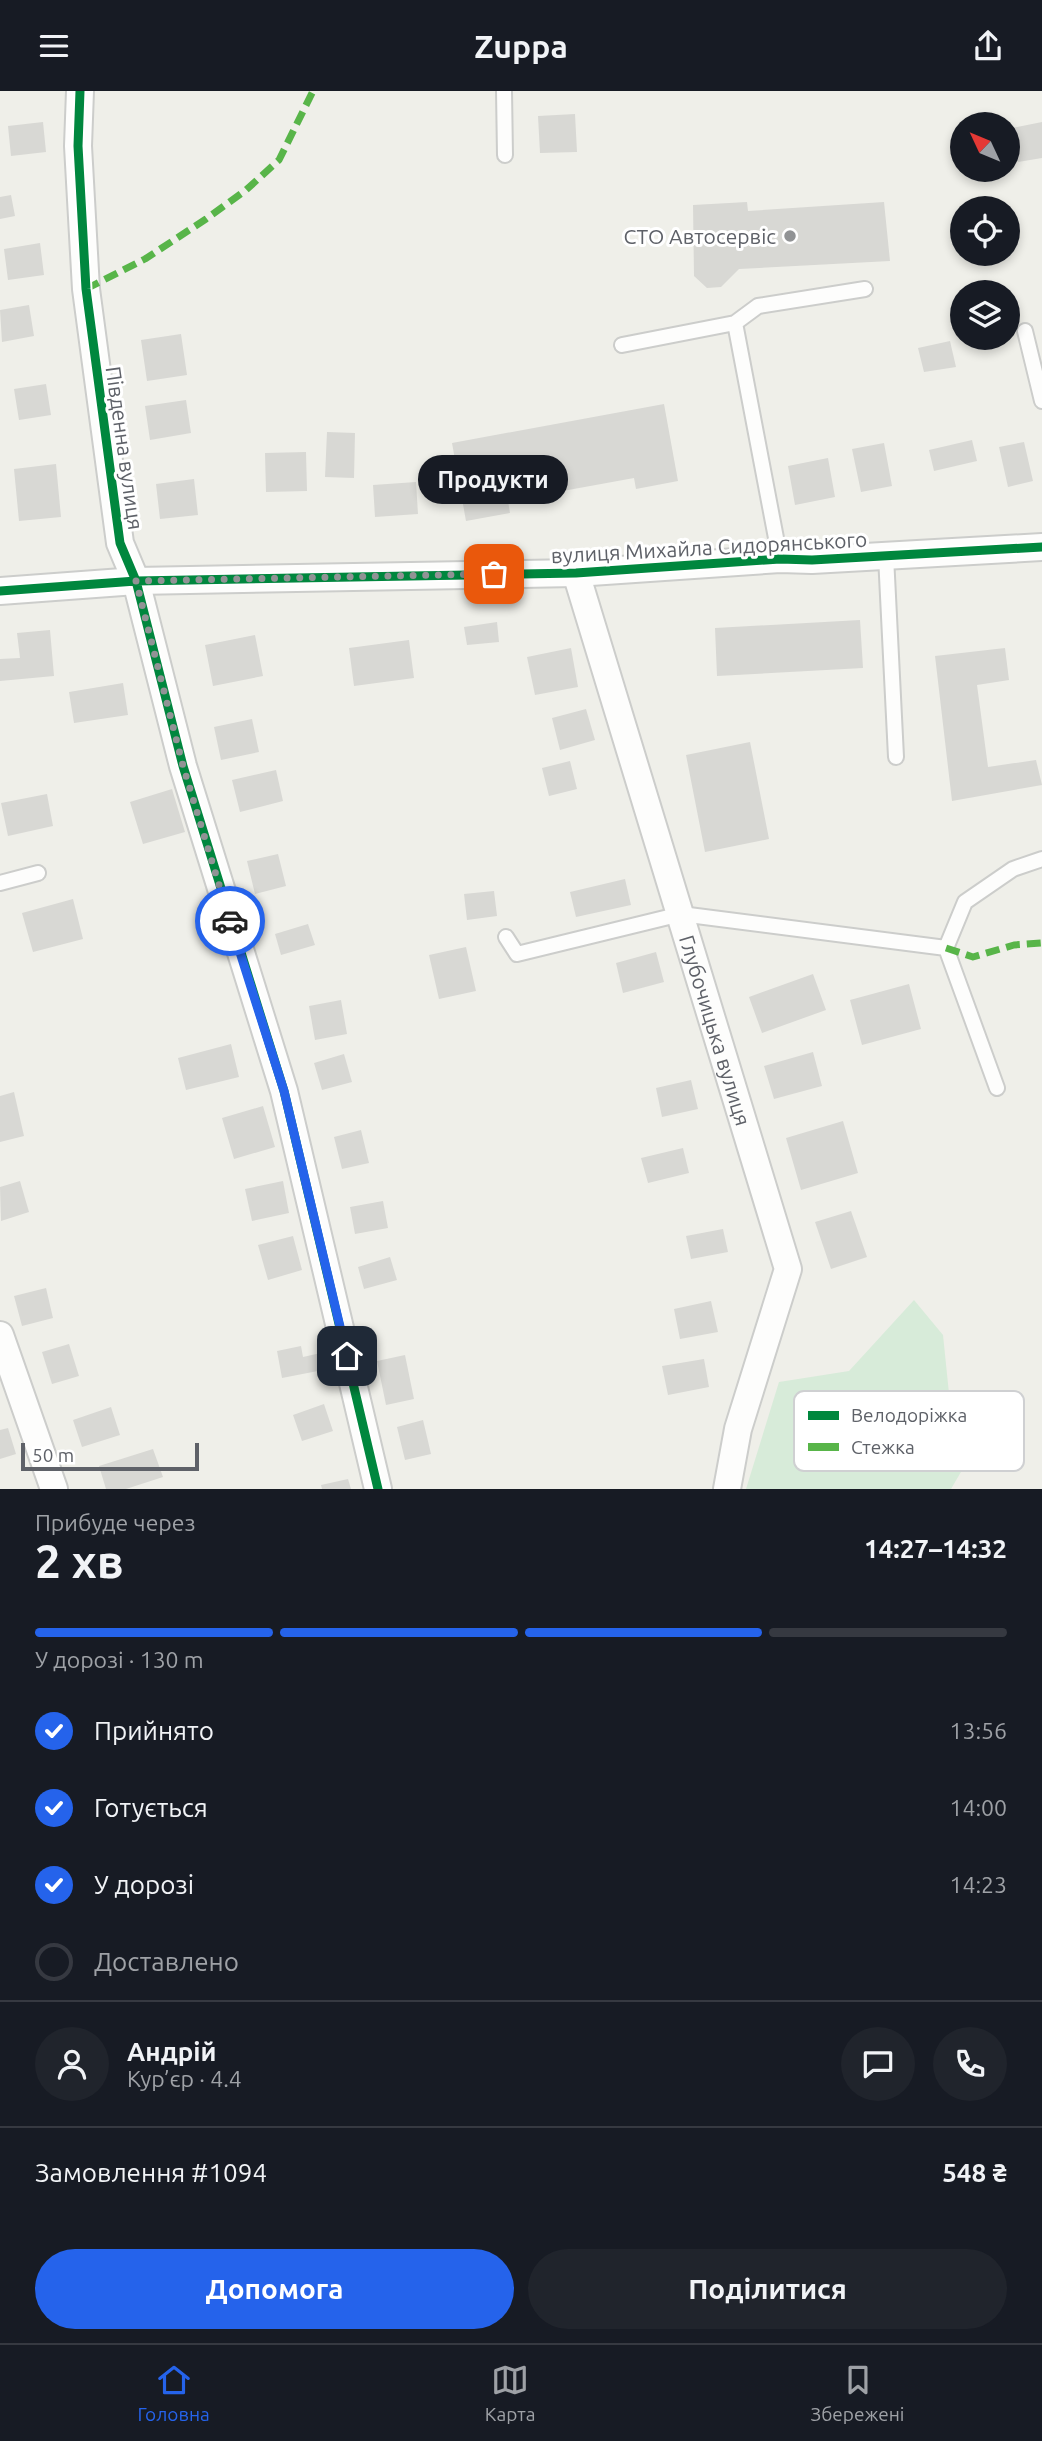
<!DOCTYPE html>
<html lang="uk">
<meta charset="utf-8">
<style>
body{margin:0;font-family:Ubuntu,sans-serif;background:#20242c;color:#f1f3f6;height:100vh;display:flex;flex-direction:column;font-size:26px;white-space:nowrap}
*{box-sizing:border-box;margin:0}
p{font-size:23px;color:#9ea1a6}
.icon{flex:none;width:38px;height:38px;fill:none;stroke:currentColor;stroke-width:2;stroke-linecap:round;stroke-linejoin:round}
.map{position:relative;height:1398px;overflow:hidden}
.sheet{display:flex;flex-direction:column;background:#171b24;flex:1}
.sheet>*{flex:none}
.needle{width:46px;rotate:314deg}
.buttons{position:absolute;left:950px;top:21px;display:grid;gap:14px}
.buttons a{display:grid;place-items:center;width:70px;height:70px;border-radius:50%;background:#171b24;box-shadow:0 4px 10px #0003;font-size:35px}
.scale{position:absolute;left:21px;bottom:18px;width:178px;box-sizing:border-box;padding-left:7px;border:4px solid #5e6168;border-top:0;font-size:19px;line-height:24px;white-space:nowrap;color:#5e6168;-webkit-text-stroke:5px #fff;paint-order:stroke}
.pin{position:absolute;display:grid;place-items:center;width:60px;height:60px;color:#fff;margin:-30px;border-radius:14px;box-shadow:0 4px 10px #0006}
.courier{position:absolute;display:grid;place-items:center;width:70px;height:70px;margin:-35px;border:5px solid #2563eb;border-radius:50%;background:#fff;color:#222;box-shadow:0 2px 9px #0007}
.bubble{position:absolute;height:49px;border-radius:24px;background:#171b24;box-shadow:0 4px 10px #0003;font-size:23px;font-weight:600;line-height:49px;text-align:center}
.summary em{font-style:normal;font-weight:600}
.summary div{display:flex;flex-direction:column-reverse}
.summary{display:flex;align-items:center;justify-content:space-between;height:119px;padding:0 35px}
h1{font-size:46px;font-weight:600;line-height:52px}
.bar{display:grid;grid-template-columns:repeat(4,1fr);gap:10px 7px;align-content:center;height:84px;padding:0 35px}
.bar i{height:9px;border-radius:5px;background:#363941}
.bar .selected{background:#2563eb}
.bar p{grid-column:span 4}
.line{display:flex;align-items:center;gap:18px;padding:0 35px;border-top:2px solid #363941}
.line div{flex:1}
.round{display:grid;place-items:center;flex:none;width:74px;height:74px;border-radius:37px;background:#20242c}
ol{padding:0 35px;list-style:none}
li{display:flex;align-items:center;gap:21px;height:77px}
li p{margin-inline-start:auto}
li .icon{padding:7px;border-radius:50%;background:#2563eb;color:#fff;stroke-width:4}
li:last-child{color:#9ea1a6}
li i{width:38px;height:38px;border:4px solid #363941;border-radius:50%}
.action{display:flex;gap:14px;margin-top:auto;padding:14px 35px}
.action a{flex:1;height:80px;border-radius:42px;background:#2563eb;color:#fff;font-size:28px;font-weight:600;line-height:80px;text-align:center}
.action a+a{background:#20242c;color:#f1f3f6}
header{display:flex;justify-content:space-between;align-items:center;height:91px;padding:0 35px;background:#171b24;font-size:32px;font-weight:600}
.dock{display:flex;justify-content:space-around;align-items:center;height:98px;border-top:2px solid #363941;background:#171b24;font-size:19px;color:#9ea1a6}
.dock a{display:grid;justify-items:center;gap:4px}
.dock .selected{color:#2563eb}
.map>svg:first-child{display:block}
</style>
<header><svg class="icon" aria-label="menu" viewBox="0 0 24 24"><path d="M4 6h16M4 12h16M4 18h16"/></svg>Zuppa<svg class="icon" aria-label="share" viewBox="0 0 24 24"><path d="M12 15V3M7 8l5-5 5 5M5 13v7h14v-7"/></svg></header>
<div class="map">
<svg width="1042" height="1398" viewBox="0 0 1042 1398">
<rect width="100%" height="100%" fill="#efefe9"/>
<path fill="#d7ebd9" d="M914,1209L943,1244L951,1322L965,1374L951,1398H746L779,1291L849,1280Z"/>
<path fill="#d8d8d4" d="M575,23L577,61L540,62L538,25Z
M43,31L46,61L11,65L8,35Z
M1042,31V67L1018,71L1012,37Z
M11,104L15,125L0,128V106Z
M747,111L748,120L884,111L890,170L739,178L721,196L707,197L694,185L693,114Z
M40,152L44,184L8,189L4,158Z
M29,214L34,245L2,251L0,219Z
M181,243L187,284L147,290L141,249Z
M950,250L956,276L924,281L918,257Z
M46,293L51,324L19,329L14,298Z
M186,309L191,342L150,349L145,315Z
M664,313L678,390L636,398L634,387L508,410L510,422L466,430L452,352Z
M327,341L355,342L354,387L325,386Z
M972,349L977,370L934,380L929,359Z
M1024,351L1033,390L1008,396L999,356Z
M884,352L892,395L861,401L852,358Z
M306,361L307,400L266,401L265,362Z
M828,367L835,406L795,414L788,375Z
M56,373L61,426L19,430L14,378Z
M194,388L198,424L160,428L156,393Z
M416,391L418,423L375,426L373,394Z
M860,529L863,577L717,585L715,537Z
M497,531L499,551L467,554L464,536Z
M50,539L54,585L0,590V568L20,567L17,542Z
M255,544L263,585L213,595L205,554Z
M409,549L414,587L354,595L349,557Z
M571,557L578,596L535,604L527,566Z
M1005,557L1009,589L977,594L988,676L1036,669L1042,694L952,710L935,565Z
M123,592L128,624L74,632L69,601Z
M586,618L595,649L560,659L552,627Z
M252,628L259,661L221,669L214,636Z
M750,651L769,748L705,761L686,664Z
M570,670L577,698L549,705L542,677Z
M276,679L283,710L240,721L232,689Z
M172,698L185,741L143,753L130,711Z
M47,703L53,735L8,745L1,712Z
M278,763L286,795L255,803L247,770Z
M625,788L631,814L576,826L570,801Z
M494,800L497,825L467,829L464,803Z
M73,808L83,848L33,861L22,822Z
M308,833L315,854L281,864L275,843Z
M466,856L476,900L439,908L429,864Z
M656,861L664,891L623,902L616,872Z
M813,883L826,919L762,942L749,906Z
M909,893L921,938L862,954L850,909Z
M341,909L347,943L315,949L309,915Z
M231,953L239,986L186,999L178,967Z
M813,961L822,995L774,1008L764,975Z
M344,963L352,991L322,999L314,972Z
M691,989L698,1018L662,1026L656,997Z
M14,1001L24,1045L0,1051V1005Z
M263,1015L275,1056L234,1068L222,1027Z
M843,1030L858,1082L801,1099L786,1047Z
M361,1039L369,1072L342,1078L334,1046Z
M683,1057L689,1082L648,1092L641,1067Z
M20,1090L29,1121L1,1130L0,1096Z
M283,1090L289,1122L252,1130L245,1098Z
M383,1110L388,1137L355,1143L350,1116Z
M851,1120L867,1166L831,1178L815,1131Z
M723,1138L728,1161L691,1168L686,1145Z
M293,1145L302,1179L268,1189L258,1154Z
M390,1166L397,1189L364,1198L358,1176Z
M46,1197L53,1227L22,1235L14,1205Z
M711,1210L718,1241L680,1248L674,1218Z
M69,1253L79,1285L52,1293L42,1261Z
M301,1255L303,1266L325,1261L328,1278L282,1287L277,1260Z
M405,1264L414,1308L386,1314L377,1270Z
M704,1268L709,1296L668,1304L662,1275Z
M324,1313L333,1340L302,1350L293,1324Z
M111,1316L120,1344L82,1356L73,1329Z
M423,1329L431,1363L405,1369L397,1336Z
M8,1337L16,1363L0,1368V1339Z
M153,1358L163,1386L126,1398H106L99,1375Z
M348,1388L351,1398H322L321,1394Z"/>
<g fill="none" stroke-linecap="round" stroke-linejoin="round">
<g stroke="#cccdcb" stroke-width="18">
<path id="service" d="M504,0L505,64
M735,232L758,215L865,198
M1025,240L1042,310
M622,254L735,232L780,468
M886,465L896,666
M0,792L38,782
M506,846L517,863L681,823L946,857L965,811L1013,778L1042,768
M946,857L997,997"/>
</g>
<g stroke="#cccdcb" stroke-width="30">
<g id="minor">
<path d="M80,0L78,55L86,198L120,452L136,490L183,675L284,1000L378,1398"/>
<path id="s1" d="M576,482L788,1178L738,1338L727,1398"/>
<path d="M0,500L136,490L576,482L780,468L812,469L1042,456"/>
<path d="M0,1244L54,1398"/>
</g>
</g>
<use href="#service" stroke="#fdfdfc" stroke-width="14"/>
<use href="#minor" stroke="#fdfdfc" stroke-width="26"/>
<path stroke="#58b549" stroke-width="7" stroke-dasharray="14 7" stroke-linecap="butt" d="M86,198L145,168L206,128L246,99L279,69L313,0
M946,857L973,866L1014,854L1042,852"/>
<g stroke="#fff" stroke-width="13">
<path id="cycleway" d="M80,0L78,55L86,198L120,452L136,490L183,675L284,1000L378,1398
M0,500L136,490L576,482L780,468L812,469L1042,456"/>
</g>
<use href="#cycleway" stroke="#00873e" stroke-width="9"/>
</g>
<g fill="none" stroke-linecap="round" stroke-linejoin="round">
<path stroke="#919395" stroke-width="7" stroke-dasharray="0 12.6" d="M230,830L183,675L136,490L494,483"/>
<path stroke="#2563eb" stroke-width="9" d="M230,830L284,1000L347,1265"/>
</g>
<circle fill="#919395" stroke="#fff" stroke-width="2.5" cx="790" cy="145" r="7"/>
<g text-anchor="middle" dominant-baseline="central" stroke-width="6" stroke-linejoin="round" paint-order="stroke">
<g font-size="21" fill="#5e6168" stroke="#fff" text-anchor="end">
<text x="776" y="145">СТО Автосервіс</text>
</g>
<g font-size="21" fill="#5e6168" stroke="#fff">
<text transform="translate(125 357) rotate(82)">Південна вулиця</text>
<text transform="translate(709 456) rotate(-3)">вулиця Михайла Сидорянського</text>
<text stroke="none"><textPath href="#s1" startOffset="478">Глубочицька вулиця</textPath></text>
</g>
</g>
<rect x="794" y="1300" width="230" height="80" rx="10" fill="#fff" stroke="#cfd0d2" stroke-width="2"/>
<rect x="808" y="1320" width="31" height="9" fill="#00873e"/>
<rect x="808" y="1352" width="31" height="8" fill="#58b549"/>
<g font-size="19" fill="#5e6168">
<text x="851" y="1331">Велодоріжка</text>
<text x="851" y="1363">Стежка</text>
</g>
</svg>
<div class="buttons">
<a><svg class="needle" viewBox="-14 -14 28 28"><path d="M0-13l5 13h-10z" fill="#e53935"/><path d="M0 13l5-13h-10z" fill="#9ea1a6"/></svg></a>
<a><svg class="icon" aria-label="locate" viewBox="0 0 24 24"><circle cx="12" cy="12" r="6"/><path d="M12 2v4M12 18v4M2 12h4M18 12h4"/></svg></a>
<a><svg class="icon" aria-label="layers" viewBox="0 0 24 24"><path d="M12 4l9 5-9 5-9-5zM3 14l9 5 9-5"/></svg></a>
</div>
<div class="scale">50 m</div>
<div class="pin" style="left:494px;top:483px;background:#ea580c"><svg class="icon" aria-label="bag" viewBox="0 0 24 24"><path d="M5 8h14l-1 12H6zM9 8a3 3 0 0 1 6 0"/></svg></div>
<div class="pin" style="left:347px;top:1265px;background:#1f2937"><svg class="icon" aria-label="home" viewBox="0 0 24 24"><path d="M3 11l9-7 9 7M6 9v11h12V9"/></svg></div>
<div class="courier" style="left:230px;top:830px"><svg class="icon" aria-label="car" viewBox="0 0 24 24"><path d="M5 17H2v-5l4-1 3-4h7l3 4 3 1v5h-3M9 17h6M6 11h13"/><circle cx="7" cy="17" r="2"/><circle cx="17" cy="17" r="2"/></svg></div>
<div class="bubble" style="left:418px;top:364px;width:150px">Продукти</div>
</div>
<section class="sheet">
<div class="summary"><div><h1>2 хв</h1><p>Прибуде через</p></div><em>14:27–14:32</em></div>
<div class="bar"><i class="selected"></i><i class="selected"></i><i class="selected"></i><i></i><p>У дорозі · 130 m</p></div>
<ol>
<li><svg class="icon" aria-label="check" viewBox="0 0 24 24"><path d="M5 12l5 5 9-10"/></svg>Прийнято<p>13:56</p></li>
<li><svg class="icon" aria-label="check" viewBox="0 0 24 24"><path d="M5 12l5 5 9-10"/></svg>Готується<p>14:00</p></li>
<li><svg class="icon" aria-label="check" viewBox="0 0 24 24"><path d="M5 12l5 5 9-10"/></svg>У дорозі<p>14:23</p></li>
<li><i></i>Доставлено</li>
</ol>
<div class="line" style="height:126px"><a class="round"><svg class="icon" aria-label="person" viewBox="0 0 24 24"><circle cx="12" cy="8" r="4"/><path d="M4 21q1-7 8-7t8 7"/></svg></a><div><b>Андрій</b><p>Кур’єр · 4.4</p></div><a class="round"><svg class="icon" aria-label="chat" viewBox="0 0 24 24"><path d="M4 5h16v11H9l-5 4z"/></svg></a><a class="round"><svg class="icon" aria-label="phone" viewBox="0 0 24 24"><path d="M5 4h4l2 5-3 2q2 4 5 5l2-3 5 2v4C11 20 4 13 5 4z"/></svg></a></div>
<div class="line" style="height:91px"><div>Замовлення #1094</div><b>548 ₴</b></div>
<div class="action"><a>Допомога</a><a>Поділитися</a></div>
</section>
<nav class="dock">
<a class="selected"><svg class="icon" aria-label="home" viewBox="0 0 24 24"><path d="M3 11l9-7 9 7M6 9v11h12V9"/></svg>Головна</a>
<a><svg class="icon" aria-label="map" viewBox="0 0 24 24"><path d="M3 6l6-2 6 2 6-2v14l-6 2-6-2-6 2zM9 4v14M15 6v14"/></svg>Карта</a>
<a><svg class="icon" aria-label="saved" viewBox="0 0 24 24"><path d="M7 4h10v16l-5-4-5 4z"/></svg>Збережені</a>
</nav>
